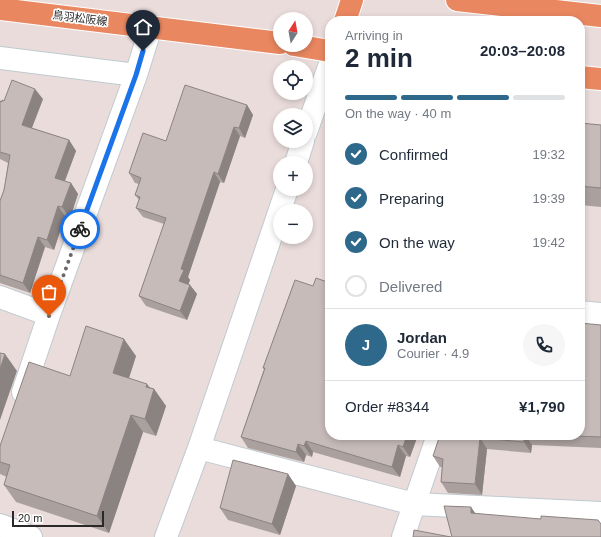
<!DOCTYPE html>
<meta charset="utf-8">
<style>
body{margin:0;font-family:Helvetica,"Noto Sans JP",sans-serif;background:#f6f6f7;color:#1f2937;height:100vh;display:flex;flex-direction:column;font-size:15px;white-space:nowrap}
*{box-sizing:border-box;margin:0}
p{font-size:13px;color:#747a83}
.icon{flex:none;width:22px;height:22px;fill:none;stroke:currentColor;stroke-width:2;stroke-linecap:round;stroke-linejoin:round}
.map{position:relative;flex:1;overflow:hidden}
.details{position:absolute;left:325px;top:16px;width:260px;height:424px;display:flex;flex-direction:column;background:#fff;border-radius:16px;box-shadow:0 2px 6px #0003}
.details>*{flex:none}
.needle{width:26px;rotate:11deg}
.controls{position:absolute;left:273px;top:12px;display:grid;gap:8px}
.controls a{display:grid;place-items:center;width:40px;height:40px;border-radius:50%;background:#fff;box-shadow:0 2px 6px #0003;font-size:20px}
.scale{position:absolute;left:12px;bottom:10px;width:92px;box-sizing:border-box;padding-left:4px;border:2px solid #292929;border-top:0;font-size:11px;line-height:14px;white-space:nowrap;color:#292929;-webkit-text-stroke:3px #fff;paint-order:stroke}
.pin{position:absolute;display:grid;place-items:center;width:34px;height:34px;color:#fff;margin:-41px -17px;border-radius:50% 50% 50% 0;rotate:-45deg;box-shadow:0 0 4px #0007}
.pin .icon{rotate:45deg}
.courier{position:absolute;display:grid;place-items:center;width:40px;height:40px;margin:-20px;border:3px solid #1a73e8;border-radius:50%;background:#fff;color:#222;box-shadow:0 1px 5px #0007}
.summary em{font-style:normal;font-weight:800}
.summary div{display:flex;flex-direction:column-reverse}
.summary{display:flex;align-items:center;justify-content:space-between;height:68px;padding:0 20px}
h1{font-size:26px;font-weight:800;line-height:30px}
.bar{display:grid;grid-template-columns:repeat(4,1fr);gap:6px 4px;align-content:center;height:48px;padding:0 20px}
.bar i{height:5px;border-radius:3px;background:#e0e1e3}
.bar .current{background:#2e698b}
.bar p{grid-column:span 4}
.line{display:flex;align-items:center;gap:10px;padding:0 20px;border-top:1px solid #e0e1e3}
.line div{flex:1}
.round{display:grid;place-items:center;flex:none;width:42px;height:42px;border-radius:21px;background:#f6f6f7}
ol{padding:0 20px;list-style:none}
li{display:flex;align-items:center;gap:12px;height:44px}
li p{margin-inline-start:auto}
li .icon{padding:4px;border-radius:50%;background:#2e698b;color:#fff;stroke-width:4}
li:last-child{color:#747a83}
li i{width:22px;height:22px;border:2px solid #e0e1e3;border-radius:50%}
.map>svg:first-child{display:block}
</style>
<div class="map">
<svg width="601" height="537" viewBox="0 0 601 537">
<rect width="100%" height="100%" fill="#eadcdb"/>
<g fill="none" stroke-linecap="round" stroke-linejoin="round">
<g stroke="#bfcacf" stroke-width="24">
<path id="street" d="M0,58L136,75
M0,297L49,315
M580,312L601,314
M23,392L49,315L136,75L151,27
M199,448L414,504L601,513
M0,525L31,537
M403,537L438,435"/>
</g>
<g stroke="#bfcacf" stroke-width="24">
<path id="secondary" d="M306,132L330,64
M296,163L303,141
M166,537L199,448L287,189"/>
</g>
<g stroke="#fff" stroke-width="24">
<path id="primary" d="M457,0L601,16
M0,9L280,43
M345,21L352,0
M294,45L330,51
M580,77L601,79"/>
</g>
<use href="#street" stroke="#fff" stroke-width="22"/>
<use href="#secondary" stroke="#fff" stroke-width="22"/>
<use href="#primary" stroke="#e98761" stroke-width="22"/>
</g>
<path fill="#aaa19f" d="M43,99L32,128L69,140L76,151L65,181L71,183L78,194L70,218L65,216L54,250L45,247L30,293L0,283V201L4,190L8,163L0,159V101L2,102Z
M247,105L253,115L245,138L240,136L224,183L220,182L188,277L190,280L188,284L190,285L197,294L187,320L146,306L139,296L164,224L143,217L136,208L139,200L135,195L139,184L135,183L129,173L166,141Z
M580,123L601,125V207L580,205Z
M295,280L330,435H418L410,457L406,456L400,477L313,452L312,457L306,455L304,462L248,448L241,437L264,369L263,368Z
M601,325V448L532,445L531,453L487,449L482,495L448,493L441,482L442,467H440L433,456L440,435H580Z
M136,356L129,378L154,389L166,406L156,436L143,432L109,533L16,502L4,485L7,477L0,474V446L70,376Z
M288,474L296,486L280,535L228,520L220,508Z"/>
<path fill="#8b8382" d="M35,89L43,99L29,135L22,125Z
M247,105L253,115L245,138L239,128Z
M234,127L240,136L224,183L218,174Z
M69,140L76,151L62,188L55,178Z
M214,172L220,182L188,277L190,280L186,291L179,281L181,269Z
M71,183L78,194L70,218L62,207Z
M58,206L65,216L54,250L47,240Z
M38,237L45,247L30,293L23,283Z
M190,285L197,294L187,320L180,311Z
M124,339L136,356L125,390L113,373Z
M5,354L17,371L0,420V369Z
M147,384L153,392L154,389L166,406L156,436L145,419L146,387Z
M131,415L143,432L109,533L97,516Z
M407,435H418L410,457L403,447Z
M524,435H525L532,445L531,453L524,442Z
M480,438L487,449L482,495L475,484Z
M306,441L313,452L312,457L304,446Z
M298,444L306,455L304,462L296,452Z
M398,445L406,456L400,477L392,467Z
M288,474L296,486L280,535L272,524Z
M471,507L480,520L471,513Z"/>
<path fill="#c6bbb9" stroke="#8b8382" d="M12,80L35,89L22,125L69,140L55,178L71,183L62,207L58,206L47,240L38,237L23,283L0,275V201L4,190L10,155L0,152V101L2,102V100L4,101Z
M185,85L247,105L239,128L234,127L218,174L214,172L181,269L184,270L179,281L190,285L180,311L139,296L166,218L136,208L140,197L135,195L141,178L129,173L143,133L166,141Z
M580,123L601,125V188L580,186Z
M316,278L330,283V435H407L403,447L398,445L392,467L306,441L304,446L298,444L296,452L241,437L265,368H263L295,280L313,286Z
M580,323L601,325V437L549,435H580Z
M86,326L124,339L113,373L147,384L146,387L154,389L145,419L131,415L97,516L4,485L10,465L0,462V446L29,362L70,376Z
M0,353L5,354L0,369Z
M440,435H524V442L480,438L475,484L441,482L443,459L433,456Z
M233,460L288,474L272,524L220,508Z
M444,506L471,507V513L541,519V516L598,520L601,524V537H452Z
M414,530L451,537H413Z"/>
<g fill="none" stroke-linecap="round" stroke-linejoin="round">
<path stroke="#6d6867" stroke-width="4" stroke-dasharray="0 7.2" d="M49,316L80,229"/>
<path stroke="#1a73e8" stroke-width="5" d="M80,229L136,75L143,51"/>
</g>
<g text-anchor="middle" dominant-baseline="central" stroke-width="3.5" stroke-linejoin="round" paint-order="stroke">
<g font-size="11" fill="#292929" stroke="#fff">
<text transform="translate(80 18) rotate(7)">鳥羽松阪線</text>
</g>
</g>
</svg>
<div class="controls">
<a><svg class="needle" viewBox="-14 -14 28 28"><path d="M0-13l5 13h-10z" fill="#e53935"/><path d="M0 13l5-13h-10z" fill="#747a83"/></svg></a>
<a><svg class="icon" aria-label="locate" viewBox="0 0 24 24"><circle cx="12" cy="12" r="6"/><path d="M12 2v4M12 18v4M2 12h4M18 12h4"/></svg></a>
<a><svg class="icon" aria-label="layers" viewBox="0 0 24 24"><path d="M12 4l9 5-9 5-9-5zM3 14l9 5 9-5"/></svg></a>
<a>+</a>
<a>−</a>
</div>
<div class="scale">20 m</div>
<div class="pin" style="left:49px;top:316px;background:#ea580c"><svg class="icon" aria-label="bag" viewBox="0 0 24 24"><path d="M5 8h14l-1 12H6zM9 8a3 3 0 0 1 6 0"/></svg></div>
<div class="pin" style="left:143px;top:51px;background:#1f2937"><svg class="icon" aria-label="home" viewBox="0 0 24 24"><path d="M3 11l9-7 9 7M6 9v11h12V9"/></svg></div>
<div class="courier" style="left:80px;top:229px"><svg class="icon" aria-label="bike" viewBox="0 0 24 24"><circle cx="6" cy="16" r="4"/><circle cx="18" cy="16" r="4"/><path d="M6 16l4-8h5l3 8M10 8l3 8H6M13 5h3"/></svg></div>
<section class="details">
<div class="summary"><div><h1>2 min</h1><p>Arriving in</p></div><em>20:03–20:08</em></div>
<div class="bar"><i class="current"></i><i class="current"></i><i class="current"></i><i></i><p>On the way · 40 m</p></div>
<ol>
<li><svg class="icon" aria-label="check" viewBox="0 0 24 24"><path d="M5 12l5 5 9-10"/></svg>Confirmed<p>19:32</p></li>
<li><svg class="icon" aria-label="check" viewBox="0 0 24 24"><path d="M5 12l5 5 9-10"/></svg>Preparing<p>19:39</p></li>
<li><svg class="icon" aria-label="check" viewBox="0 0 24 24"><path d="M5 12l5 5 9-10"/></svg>On the way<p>19:42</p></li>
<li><i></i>Delivered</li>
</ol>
<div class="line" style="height:72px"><b class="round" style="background:#2e698b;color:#fff">J</b><div><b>Jordan</b><p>Courier · 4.9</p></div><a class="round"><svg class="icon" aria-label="phone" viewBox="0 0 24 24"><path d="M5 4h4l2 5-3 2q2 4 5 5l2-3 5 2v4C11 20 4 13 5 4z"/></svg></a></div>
<div class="line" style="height:52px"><div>Order #8344</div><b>¥1,790</b></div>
</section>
</div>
